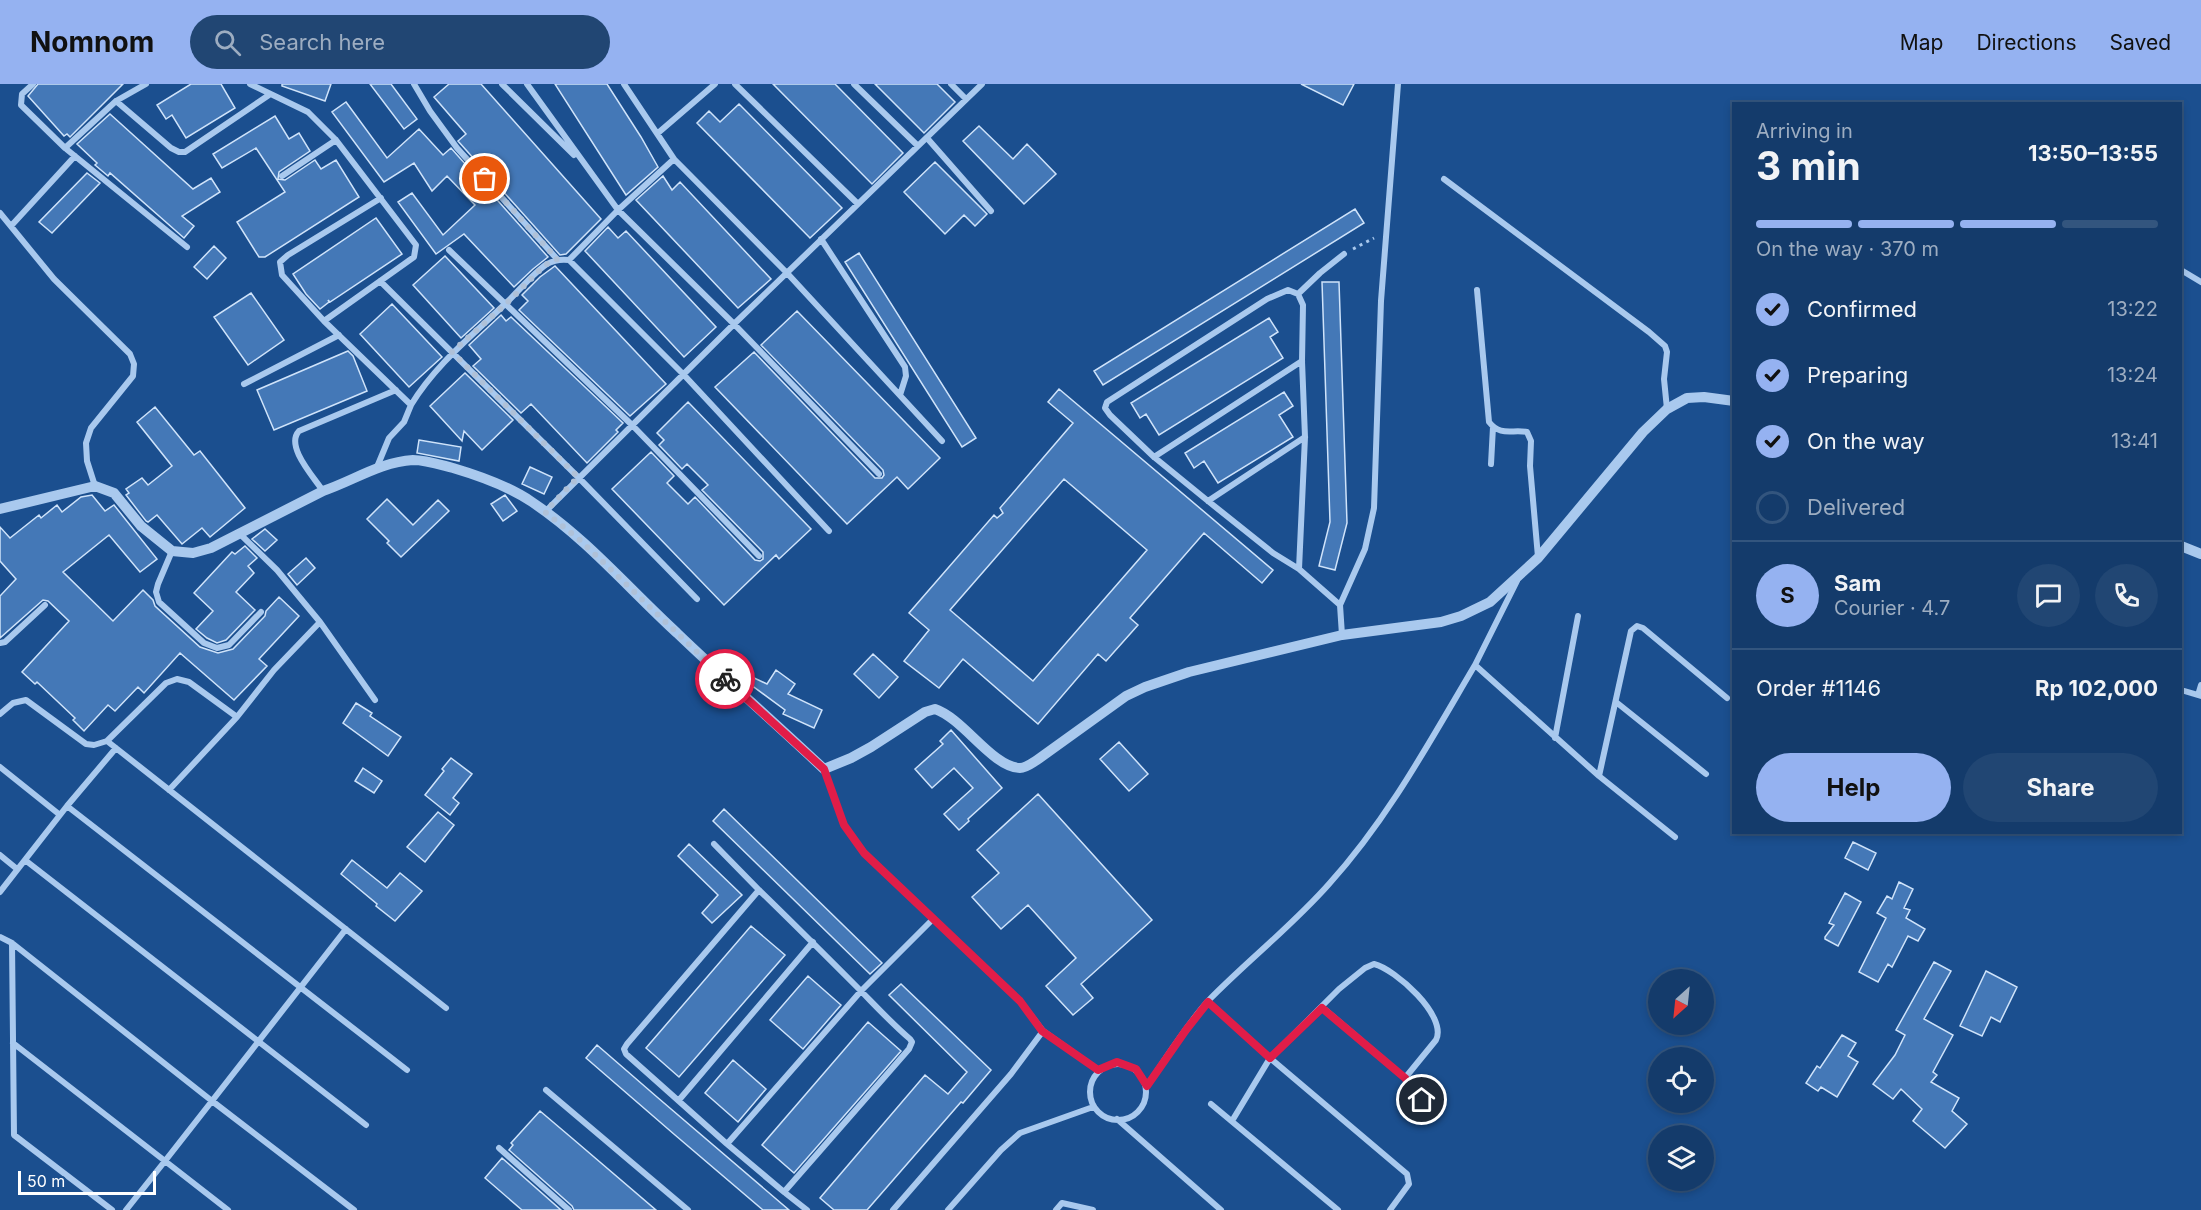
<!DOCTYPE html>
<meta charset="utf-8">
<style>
body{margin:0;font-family:Inter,sans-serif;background:#214673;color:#f1f3f6;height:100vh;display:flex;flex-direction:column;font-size:22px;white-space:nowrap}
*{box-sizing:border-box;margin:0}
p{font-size:20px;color:#9dadc1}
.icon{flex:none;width:33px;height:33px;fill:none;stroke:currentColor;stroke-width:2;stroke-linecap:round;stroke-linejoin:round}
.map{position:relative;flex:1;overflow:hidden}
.details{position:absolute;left:1732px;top:18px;width:450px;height:732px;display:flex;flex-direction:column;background:#143b6b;border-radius:0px;box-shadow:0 3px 9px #0003,0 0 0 2px #33557e}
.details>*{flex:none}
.needle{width:39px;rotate:207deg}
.tools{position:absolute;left:1648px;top:885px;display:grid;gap:12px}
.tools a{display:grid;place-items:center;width:66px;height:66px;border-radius:50%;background:#143b6b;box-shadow:0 3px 9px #0003,0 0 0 2px #33557e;font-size:30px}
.scale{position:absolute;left:18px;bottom:15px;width:138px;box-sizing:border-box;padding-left:6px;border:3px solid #fff;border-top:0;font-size:16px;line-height:21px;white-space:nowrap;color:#fff;-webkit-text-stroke:4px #1b4f8f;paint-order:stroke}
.pin{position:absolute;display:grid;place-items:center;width:51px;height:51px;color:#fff;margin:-26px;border:3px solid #fff;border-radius:50%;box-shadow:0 2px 6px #0007}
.courier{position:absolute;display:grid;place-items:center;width:60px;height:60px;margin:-30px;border:4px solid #e11d48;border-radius:50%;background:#fff;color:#222;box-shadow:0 2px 8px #0007}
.summary em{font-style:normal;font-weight:700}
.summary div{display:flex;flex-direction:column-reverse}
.summary{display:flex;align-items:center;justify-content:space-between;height:102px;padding:0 24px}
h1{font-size:39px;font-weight:700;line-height:45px}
.bar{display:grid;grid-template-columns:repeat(4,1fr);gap:9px 6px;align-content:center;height:72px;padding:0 24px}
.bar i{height:8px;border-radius:4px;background:#33557e}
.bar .on{background:#95b2f1}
.bar p{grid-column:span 4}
.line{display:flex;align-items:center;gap:15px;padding:0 24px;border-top:2px solid #33557e}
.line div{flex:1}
.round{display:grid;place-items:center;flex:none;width:63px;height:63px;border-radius:32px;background:#214673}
ol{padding:0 24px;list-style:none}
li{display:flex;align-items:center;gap:18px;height:66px}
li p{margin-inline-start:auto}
li .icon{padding:6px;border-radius:50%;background:#95b2f1;color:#111;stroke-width:4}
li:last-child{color:#9dadc1}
li i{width:33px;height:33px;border:3px solid #33557e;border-radius:50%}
.cta{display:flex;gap:12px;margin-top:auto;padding:12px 24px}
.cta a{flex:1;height:69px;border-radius:36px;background:#95b2f1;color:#111;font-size:24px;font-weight:700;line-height:69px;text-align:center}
.cta a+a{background:#214673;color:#f1f3f6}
header{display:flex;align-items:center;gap:36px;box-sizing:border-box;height:84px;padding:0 30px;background:#95b2f1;color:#111}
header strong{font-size:28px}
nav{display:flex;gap:33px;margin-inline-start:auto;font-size:21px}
.search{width:420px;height:54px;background:#214673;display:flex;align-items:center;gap:15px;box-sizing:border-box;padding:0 21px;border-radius:33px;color:#9dadc1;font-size:22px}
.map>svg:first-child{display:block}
</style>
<header>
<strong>Nomnom</strong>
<div class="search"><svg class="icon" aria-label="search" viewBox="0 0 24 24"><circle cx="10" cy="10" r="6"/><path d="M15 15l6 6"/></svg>Search here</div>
<nav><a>Map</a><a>Directions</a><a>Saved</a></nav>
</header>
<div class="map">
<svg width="2201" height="1126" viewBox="0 0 2201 1126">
<rect width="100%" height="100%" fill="#1b4f8f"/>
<path fill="#4478b7" stroke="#cfe3fa" stroke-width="1.5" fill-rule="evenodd" d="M38,0H123L70,53L67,50L64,52L28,12Z
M191,0H221L235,24L186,54L172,31L166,35L157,21Z
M282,0H331L325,17L282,2Z
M370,0H391L417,35L404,45Z
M449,0H481L601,135L566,170L560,171L458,57L466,50L434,13Z
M555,0H607L641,53L658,83L626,111Z
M773,0H835L903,69L872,100Z
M875,0H937L955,18L924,49Z
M1301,0H1354L1343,21Z
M346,18L387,74L419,45L443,71L451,64L548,173L533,185L514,203L464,150L436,170L398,118L412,109L443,151L475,121L447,92L432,107L414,79L384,98L332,28Z
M739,20L842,124L810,154L697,39L709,27L720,38Z
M110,30L193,105L211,94L220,108L182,132L194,142L184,154L110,89L108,92L95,81L97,79L77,60Z
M275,32L289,55L299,49L310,67L279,88L278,95L285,96L315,76L321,85L336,76L359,113L265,173H259L237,138L285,108L256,64L222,84L213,70Z
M979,42L1013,75L1027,60L1056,90L1024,120L963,57Z
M935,78L987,130L975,142L964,131L945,150L904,108Z
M87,89L100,99L52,149L39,138Z
M663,92L672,106L680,98L771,195L738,224L636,116Z
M1355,125L1364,139L1103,301L1094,287Z
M376,134L402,170L330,218L328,216L329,218L320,225L306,210L293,190Z
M608,143L618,154L626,147L716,243L684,273L585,167Z
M214,162L226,174L207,195L194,183Z
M859,169L976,354L962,363L845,178Z
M445,172L494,224L461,254L413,201Z
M555,182L666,300L630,332L519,226L528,217L522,211L540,193Z
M1322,198H1339L1347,439L1335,486L1319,482L1330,438Z
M251,209L284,256L248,281L214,233Z
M392,220L442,273L409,303L360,250Z
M797,227L940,374L908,405L897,393L847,440L715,303L754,268L875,394H882L884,391L883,386L761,261Z
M501,231L506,237L511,233L623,339L616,346L618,348L587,379L531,320L521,329L473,282L481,275L469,261Z
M1269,234L1278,248L1270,253L1283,274L1159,351L1146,330L1140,334L1131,319Z
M348,267L353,272L367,307L274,346L257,306Z
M465,289L513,336L482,366L464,347L462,357L430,322Z
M1059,305L1273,486L1262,499L1204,449L1130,534L1138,541L1106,577L1098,570L1038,640L963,575L939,604L904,577L929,546L909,529L994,431L997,434L1003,429L1000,424L1073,339L1048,318ZM1064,395L1147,466L1033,597L950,526Z
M1284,308L1293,322L1279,331L1293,353L1218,399L1204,377L1194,384L1185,369Z
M688,318L811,445L779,475L776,471L724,521L612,405L651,368L674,392L667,399L688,420L695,413L755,476L760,477L763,475V468L702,406L708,401L687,380L682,385L659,361L664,356L657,349Z
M155,323L194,371L200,367L245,424L210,453L202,444L182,460L157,431L148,438L146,437L126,411L129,409L126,405L142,394L148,401L172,382L137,338Z
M419,356L461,363L459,377L417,369Z
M530,383L552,393L544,410L522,400Z
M92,411L105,427L114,421L157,475L140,488L109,451L63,488L113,537L143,506L153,516L155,522L200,563L218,569L233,565L265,532L266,527L279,513L299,532L259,575L267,582L234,616L180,569L144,609L138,603L115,627L108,621L84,647L73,636L75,634L37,598L35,600L22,588L69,537L48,517L43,516L0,554V512L16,495L0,477V443L10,454L39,431L41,434L57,421L62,428L81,413Z
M505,411L517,427L503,437L491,420Z
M387,415L413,441L438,416L449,427L401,473L387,459L389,457L367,435Z
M265,445L277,456L265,467L252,455Z
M245,462L257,474L248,482L254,489L236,508L255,526L226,556L217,559L207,554L196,545L213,527L194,509L232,468L235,470Z
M306,474L315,484L297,501L288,490Z
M873,570L898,593L879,614L854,590Z
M776,586L795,600L788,610L822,626L814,644L783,630L785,626L747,598L750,592L767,600Z
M356,619L372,629L370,632L401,653L388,672L343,639Z
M951,646L1002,704L968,735L969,737L959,746L944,730L973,704L954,684L932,704L915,685L943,660L940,657Z
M1119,658L1148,690L1129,707L1100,675Z
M451,674L472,690L453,714L459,719L450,731L425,711L444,687L442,685Z
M363,684L382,697L374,709L355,697Z
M1038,710L1152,836L1081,900L1093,914L1073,931L1046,902L1076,874L1028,821L1001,845L972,813L999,789L977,766Z
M724,725L882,879L870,890L713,737Z
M438,728L454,741L425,778L407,763Z
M1853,758L1876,769L1868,786L1845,774Z
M689,760L742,811L712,839L702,829L718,811L678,772Z
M352,776L387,804L400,789L422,807L395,837L376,822L377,820L341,790Z
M1899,798L1913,805L1904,824L1910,826L1906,834L1925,845L1918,857L1908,852L1892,883L1888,880L1878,898L1859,888L1886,834L1877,829L1887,812L1892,815Z
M1845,809L1861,818L1838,862L1825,855V853L1834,841L1829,839Z
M751,842L785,871L679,993L646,964Z
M1934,878L1951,887L1924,935L1953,951L1933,988L1937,991L1931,998L1959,1014L1952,1027L1967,1040L1945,1064L1913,1037L1922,1025L1901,1005L1893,1015L1873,1000L1895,971L1905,951L1896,946Z
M1986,887L2017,903L2000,938L1991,933L1982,952L1960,942Z
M808,892L841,921L803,965L770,936Z
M901,900L991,986L963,1019L961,1018L867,1126H834L820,1114L925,991L948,1010L967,988L889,911Z
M868,938L901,967L794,1089L762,1061Z
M1842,951L1856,959L1848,972L1858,978L1837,1013L1821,1003L1818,1007L1806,999L1817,982L1820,984Z
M597,961L657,1013L789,1126H763L675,1051L586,974Z
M733,976L766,1005L738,1038L705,1009Z
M540,1027L573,1055L656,1126H574L572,1122L509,1066L513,1061L511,1059Z
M502,1074L561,1126H522L485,1094Z"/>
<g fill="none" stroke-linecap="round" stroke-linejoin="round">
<path stroke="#a9c9ee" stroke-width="3" stroke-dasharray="3 4.5" stroke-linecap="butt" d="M1353,165L1374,154"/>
<path stroke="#a9c9ee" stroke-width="6" d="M33,0L22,10L21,21L65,64
M146,0L116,17L65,64L187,163
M250,0L308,28L336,56L416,161L414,173L324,237
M414,0L430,27L457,64L557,175
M502,0L574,71
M527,0L618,126L734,240L879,390
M624,0L674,75
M735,0L857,119
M854,0L918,62
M951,0L966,15
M116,17L171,64L179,68H185L269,11
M658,49L715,0
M927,54L991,127
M282,92L336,56
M1444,95L1649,248L1665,262L1667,268L1664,295L1667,325
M381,114L288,171L280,178L282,191L324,237L411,321C436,280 472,252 506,219C519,207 532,190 547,180C554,176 560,175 569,176L618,126L674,75L787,189L942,357
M0,129L54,195L130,270L134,280L133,292L91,344L86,359L87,377L95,402
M11,142L75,72
M821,155L905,283L906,292L900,311
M449,166L633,342L759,472
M569,176L684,291L829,447
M2181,186L2201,198
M380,197L578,393L697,515
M1477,206L1489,338C1501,353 1512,345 1527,348L1531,357L1530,382L1538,473
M1298,210L1320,189L1344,170
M244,300L339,251
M1154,373L1302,277
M1491,380L1493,343
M377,383L389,354L404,338L411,321
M323,407C313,392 285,362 299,347L396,306
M1208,417L1305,353
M545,428L734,240L982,0
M172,467L158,500L156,508L159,518L204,559L217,564L229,561L261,528
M1299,485L1305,353L1302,277L1303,221L1298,210L1288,206L1267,215L1107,318L1105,324L1110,331L1154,373L1208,417L1273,469L1299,485L1340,521
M1517,497L1475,581L1599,692L1675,753
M320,538L375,616
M1342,551L1340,521L1365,465L1374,424L1381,217L1398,0
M0,559L5,558L45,521
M2181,606L2201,612
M2198,611L2201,601
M1616,618L1706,690
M0,630L13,619L26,616L86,660L94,661L107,657L166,599L177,595L189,598L237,633L274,586L320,538L277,486L240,450
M1555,654L1578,532
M107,657L446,924
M0,683L60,731
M824,685L844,741L864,769L1020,917L1043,947L1011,990L893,1126
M1599,692L1631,547L1637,542L1643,544L1727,614
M169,706L237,633
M67,722L407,986
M714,760L759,806
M0,771L17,785
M25,776L366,1041
M0,808L67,722L116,664
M0,853L12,859L212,1017L346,845
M12,859L14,1051L112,1126
M1208,918L1270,974L1407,1090L1409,1100L1390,1126
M1322,923L1405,994
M1043,947L1098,986
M13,959L165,1077L212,1017L354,1126
M1090 1008a28 28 0 1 1 56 0a28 28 0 1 1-56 0Z
M1147,1002C1166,974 1185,943 1208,917C1247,877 1292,842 1329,800C1388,735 1430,657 1475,581
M546,1006L688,1126
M679,1016L813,858
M1211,1020L1338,1126
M1117,1035L1221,1126
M1232,1037L1270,974L1339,905L1365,884L1374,880C1395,885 1448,932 1436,956L1405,994L1422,1016
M727,1060L626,970L624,965L627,960L759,806C791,837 823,869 854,900C873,919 890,938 910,955L912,958L909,965L784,1108L727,1060L861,907L933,835
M499,1064L569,1126
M784,1108L807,1126
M126,1126L165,1077L228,1126
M948,1126L1001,1066L1020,1049L1093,1023
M1056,1126L1062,1119L1093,1126"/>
<path stroke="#a9c9ee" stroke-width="10" d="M0,425L95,402L114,409L141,442L172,467L193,469L211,464L323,407C353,397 380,378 413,376C426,376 441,381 453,384C480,392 509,402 532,418C586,454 629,505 677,549C725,595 775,639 824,685L851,674L871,663L925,628L935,625C964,635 992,683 1020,684C1026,684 1032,679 1037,676L1126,612L1145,603L1189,588L1342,551L1441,538L1461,532L1490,518L1538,474L1643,348L1667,325L1687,314L1704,313L1734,317
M2181,462L2201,470"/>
</g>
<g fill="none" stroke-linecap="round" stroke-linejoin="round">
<path stroke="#afc1d8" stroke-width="6" stroke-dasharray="0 10.8" d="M485,95L557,175L545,181L506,220L452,268L578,393L545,428L580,456L725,595"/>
<path stroke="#e11d48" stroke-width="8" d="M725,595L824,685L844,741L864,769L1020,917L1042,947L1098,986L1117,978L1136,985L1147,1002L1186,946L1208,918L1270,974L1322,924L1405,994L1422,1016"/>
</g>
</svg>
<div class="tools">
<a><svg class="needle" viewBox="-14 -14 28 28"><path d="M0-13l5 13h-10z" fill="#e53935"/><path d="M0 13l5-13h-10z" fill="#9dadc1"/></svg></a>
<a><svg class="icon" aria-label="locate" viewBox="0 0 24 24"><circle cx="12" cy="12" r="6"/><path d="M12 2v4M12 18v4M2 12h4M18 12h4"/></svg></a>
<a><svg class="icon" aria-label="layers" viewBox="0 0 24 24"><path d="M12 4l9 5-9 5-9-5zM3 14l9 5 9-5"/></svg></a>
</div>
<div class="scale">50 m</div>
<div class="pin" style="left:485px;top:95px;background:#ea580c"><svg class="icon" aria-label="bag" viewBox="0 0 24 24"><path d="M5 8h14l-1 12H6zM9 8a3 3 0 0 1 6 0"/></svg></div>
<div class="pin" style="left:1422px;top:1016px;background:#1f2937"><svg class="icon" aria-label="home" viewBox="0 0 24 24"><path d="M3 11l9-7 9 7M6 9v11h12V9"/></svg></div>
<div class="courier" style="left:725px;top:595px"><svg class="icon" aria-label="bike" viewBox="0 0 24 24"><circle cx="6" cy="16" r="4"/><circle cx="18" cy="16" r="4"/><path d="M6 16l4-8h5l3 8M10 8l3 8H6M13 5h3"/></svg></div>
<section class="details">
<div class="summary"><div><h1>3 min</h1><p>Arriving in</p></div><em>13:50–13:55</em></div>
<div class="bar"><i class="on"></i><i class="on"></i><i class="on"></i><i></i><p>On the way · 370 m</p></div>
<ol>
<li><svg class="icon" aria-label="check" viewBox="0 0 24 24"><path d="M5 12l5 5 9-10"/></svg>Confirmed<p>13:22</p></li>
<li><svg class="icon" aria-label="check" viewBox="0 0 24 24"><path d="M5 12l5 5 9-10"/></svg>Preparing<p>13:24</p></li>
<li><svg class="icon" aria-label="check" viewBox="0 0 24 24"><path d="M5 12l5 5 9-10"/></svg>On the way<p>13:41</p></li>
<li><i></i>Delivered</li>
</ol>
<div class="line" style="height:108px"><b class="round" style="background:#95b2f1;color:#111">S</b><div><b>Sam</b><p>Courier · 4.7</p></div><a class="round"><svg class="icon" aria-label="chat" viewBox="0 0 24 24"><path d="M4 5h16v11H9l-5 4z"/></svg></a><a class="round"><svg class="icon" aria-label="phone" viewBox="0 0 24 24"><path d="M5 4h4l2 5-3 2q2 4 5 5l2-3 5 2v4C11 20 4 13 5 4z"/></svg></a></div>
<div class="line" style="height:78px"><div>Order #1146</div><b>Rp 102,000</b></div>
<div class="cta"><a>Help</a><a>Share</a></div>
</section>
</div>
